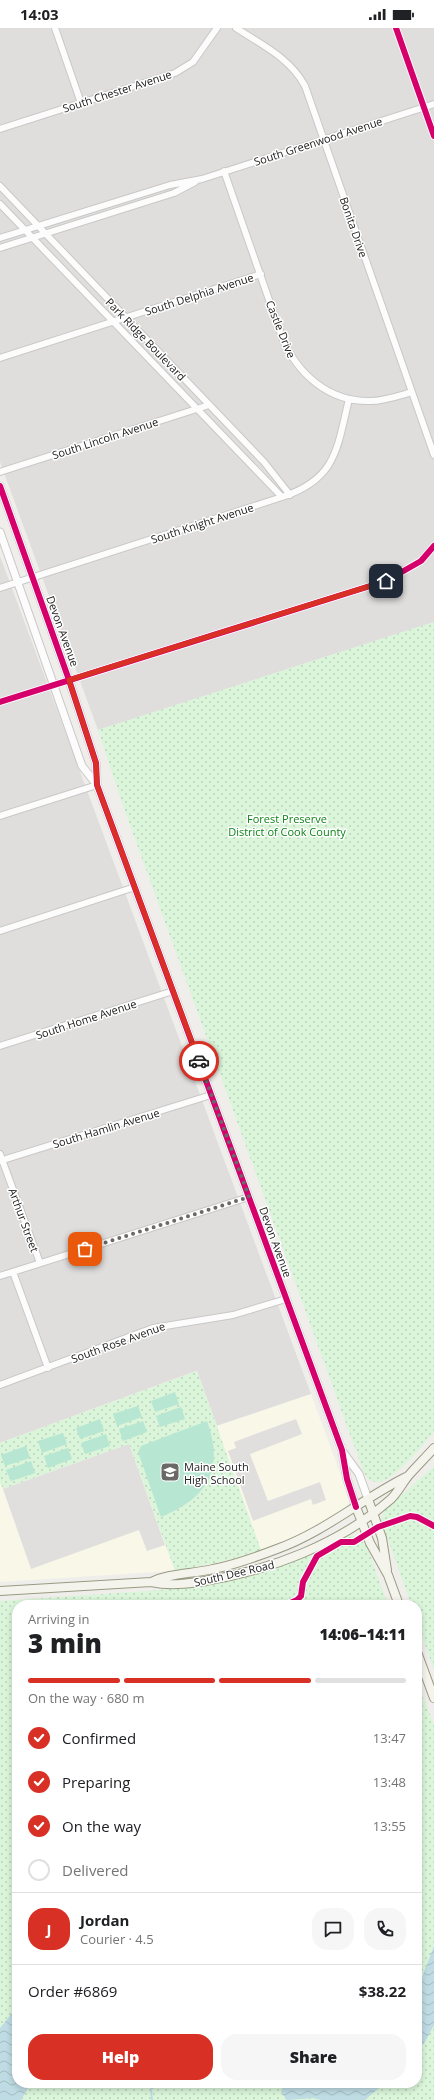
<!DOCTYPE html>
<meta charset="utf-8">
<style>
body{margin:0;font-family:"Open Sans",sans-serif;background:#f6f6f6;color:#202124;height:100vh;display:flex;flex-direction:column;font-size:15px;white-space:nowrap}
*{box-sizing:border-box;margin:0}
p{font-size:13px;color:#757577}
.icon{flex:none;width:22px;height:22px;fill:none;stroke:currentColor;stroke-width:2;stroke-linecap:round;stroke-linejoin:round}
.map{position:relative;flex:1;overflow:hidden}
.drawer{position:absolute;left:12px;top:1572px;width:410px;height:488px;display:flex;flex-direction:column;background:#fff;border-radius:16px;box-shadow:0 2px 6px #0003}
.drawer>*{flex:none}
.pin{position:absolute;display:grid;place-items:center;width:34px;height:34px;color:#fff;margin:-17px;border-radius:8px;box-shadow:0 2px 6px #0006}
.courier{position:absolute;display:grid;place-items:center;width:40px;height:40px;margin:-20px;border:3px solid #d93025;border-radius:50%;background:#fff;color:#222;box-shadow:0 1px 5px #0007}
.headline em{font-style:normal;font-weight:800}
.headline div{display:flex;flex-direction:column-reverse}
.headline{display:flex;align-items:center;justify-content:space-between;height:68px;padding:0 16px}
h1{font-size:26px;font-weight:800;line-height:30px}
.bar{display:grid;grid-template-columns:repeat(4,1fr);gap:6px 4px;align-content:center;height:48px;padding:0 16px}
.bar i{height:5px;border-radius:3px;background:#e0e0e0}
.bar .on{background:#d93025}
.bar p{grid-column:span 4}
.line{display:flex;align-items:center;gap:10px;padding:0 16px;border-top:1px solid #e0e0e0}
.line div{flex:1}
.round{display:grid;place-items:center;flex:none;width:42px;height:42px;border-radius:16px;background:#f6f6f6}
ol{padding:0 16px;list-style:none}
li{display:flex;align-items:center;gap:12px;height:44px}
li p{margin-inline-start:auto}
li .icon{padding:4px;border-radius:50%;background:#d93025;color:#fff;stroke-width:4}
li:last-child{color:#757577}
li i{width:22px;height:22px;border:2px solid #e0e0e0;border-radius:50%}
.cta{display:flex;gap:8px;margin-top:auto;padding:8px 16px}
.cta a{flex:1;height:46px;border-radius:16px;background:#d93025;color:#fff;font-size:16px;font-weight:800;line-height:46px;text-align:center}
.cta a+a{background:#f6f6f6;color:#202124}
.status{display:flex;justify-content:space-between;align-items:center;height:28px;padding:0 20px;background:#fff;direction:ltr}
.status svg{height:11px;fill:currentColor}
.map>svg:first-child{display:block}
</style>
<div class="status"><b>14:03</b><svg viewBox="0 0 49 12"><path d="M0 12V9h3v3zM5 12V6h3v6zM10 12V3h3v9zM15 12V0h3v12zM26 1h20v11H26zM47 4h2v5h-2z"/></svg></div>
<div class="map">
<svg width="434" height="2072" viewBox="0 0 434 2072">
<defs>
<pattern id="park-dots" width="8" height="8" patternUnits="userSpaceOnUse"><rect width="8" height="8" fill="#daf5da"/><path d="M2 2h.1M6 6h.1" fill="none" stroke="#bbd2bb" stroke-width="1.8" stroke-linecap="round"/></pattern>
<pattern id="water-waves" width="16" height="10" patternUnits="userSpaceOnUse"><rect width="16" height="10" fill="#bfdbe3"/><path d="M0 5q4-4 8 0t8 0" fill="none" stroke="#a4bcc2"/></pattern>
</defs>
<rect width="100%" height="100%" fill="#f0eeeb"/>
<path fill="#dfdedc" d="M0,0H434V594L98,702L0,434Z
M0,528L311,1366L216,1398L196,1343L0,1415Z"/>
<path fill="#f8f7e8" d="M197,1343L217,1398L311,1366L350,1472L345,1482L295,1508L261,1522L229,1532L201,1539L172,1543L0,1554V1415Z"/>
<path fill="url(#park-dots)" d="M434,594V1404C424,1416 394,1453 379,1454C372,1455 367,1450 364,1445L122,775L98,702Z
M197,1343L261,1522L229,1532L175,1543L129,1416L3,1461L0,1454V1415Z
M434,1438V1642L417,1594V1577H411L381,1491L385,1482Z
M349,1507L359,1509L366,1516L388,1577H17V2055H417V1653L434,1697V2072H0V1573L161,1562L225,1554L285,1537Z"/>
<path fill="#b7e6d2" d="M175,1364L179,1376L155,1384L151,1373Z
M138,1378L142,1389L117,1398L113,1386Z
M181,1379L185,1391L160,1399L156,1388Z
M100,1391L104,1403L80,1411L76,1400Z
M143,1393L147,1404L123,1413L119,1401Z
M207,1393C225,1442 207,1470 161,1489L138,1424L141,1418Z
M63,1405L67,1416L42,1425L38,1413Z
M106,1406L110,1418L85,1426L81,1415Z
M26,1418L30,1430L5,1438L1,1427Z
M68,1420L72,1431L48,1440L44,1428Z
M31,1433L35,1445L11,1453L6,1442Z"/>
<path fill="#e0dfde" d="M296,1391L302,1406L250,1426L268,1473L320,1454L326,1472L313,1477L311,1471L253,1493L228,1423L236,1420L234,1414Z
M129,1416L165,1517L147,1523L139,1502L31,1541L3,1461Z"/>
<path fill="url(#water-waves)" d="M434,1918V1997L425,2014L417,2023V1962Z
M17,1979V2055H31L21,2072H0V2000Z
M284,2055H385L365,2072H321L313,2070L287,2072L281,2064Z"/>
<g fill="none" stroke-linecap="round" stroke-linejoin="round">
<path stroke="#bfdbe3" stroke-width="2" d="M152,2072L151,2061L160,2055"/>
<g stroke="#c9c8c7" stroke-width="8">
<path id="minor" d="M55,0L81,75
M236,0C262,17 290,30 305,58L434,427
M396,0L434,108
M0,101L175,45L193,34L217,0
M224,143L282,309C297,346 329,374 370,373C384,373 398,368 412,364
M0,158L264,434L290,467
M0,176L282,469
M0,210L170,157L202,151L434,76
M0,220L174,165L195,154
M0,330L261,246
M0,444L209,377
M0,560L282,469C337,451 337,420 349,371
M0,674L386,553L421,533L434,518
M0,788L97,757
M0,903L135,859
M0,1018L173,963
M0,1126L40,1235
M0,1133L211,1067
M13,1244L48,1340
M0,1248L249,1169
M0,1357L153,1300L233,1287L286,1271"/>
</g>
<g stroke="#c9c8c7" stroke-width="9">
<path id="tertiary" d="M0,458L69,652L96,735L97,757L342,1422L347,1451L356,1479
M0,504L82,738L97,757
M343,1424L359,1446L368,1471"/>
</g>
<g stroke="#999a82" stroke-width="10">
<path id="secondary" d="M368,1471L382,1510L387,1542
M356,1479L370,1515L388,1547L399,1577
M151,1554C170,1545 192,1546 213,1541C234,1537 256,1529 277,1521C324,1504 362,1471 406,1449
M0,1563L151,1554C169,1558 186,1556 205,1553C271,1542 340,1516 391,1471C398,1464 403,1454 409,1447C417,1438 426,1429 434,1420
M417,1624L434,1670"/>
</g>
<use href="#minor" stroke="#fdfcfc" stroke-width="6"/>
<use href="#tertiary" stroke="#fdfcfc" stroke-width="7"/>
<use href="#secondary" stroke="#f4f4ed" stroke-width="8"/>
<g stroke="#fff" stroke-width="8">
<path id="cycleway" d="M396,0L434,108
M0,458L69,652L96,735L97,757L342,1422L347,1451L356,1479
M0,674L386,553L421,533L434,518
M286,1577L297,1572L301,1568L303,1554L317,1528L341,1514H354L378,1499L410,1488L417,1489L434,1498"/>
</g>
<use href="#cycleway" stroke="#d6006c" stroke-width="6"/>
</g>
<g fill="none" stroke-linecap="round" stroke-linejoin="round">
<path stroke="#6a6968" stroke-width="4" stroke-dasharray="0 7.2" d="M85,1221L249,1169L199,1033"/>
<path stroke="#d93025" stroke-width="5" d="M199,1033L97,757L96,735L69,652L386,553"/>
</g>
<defs>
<g id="school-square" transform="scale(1)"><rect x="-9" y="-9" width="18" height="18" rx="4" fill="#6a6968" stroke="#fff"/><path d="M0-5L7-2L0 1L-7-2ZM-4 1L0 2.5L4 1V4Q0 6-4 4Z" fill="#fff"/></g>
</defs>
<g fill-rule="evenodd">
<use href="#school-square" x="170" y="1444"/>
</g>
<g text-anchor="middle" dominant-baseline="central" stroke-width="3" stroke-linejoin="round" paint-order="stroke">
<g font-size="11" fill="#222" stroke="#fff">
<text transform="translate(117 63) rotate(-18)">South Chester Avenue</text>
<text transform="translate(318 113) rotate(-18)">South Greenwood Avenue</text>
<text transform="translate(354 199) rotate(71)">Bonita Drive</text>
<text transform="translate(199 266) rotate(-18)">South Delphia Avenue</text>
<text transform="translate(281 301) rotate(68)">Castle Drive</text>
<text transform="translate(146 311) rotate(46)">Park Ridge Boulevard</text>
<text transform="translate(105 410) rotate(-18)">South Lincoln Avenue</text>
<text transform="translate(202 495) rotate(-18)">South Knight Avenue</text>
<text transform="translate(63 603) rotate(70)">Devon Avenue</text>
<text transform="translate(86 991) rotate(-18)">South Home Avenue</text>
<text transform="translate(106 1100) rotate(-17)">South Hamlin Avenue</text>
<text transform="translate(24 1192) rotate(70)">Arthur Street</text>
<text transform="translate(276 1214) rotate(70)">Devon Avenue</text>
<text transform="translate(118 1314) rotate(-20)">South Rose Avenue</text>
<text transform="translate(234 1545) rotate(-13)">South Dee Road</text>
</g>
<g font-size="11" fill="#0c8416" stroke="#fff">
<text x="287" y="790">Forest Preserve<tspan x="287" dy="13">District of Cook County</tspan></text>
</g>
<g font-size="11" fill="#222" stroke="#fff" text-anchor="start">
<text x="184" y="1438">Maine South<tspan x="184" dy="13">High School</tspan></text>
</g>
</g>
</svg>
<div class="pin" style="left:85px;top:1221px;background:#ea580c"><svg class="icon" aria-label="bag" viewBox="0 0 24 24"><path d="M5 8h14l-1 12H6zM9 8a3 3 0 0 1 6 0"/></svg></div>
<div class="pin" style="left:386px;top:553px;background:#1f2937"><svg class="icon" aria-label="home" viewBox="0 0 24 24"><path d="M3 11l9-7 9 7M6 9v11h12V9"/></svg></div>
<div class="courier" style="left:199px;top:1033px"><svg class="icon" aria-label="car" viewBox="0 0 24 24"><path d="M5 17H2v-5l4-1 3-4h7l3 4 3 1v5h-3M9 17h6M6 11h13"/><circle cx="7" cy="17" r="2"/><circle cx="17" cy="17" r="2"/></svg></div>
<section class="drawer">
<div class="headline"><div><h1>3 min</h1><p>Arriving in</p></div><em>14:06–14:11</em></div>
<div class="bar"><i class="on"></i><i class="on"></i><i class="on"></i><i></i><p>On the way · 680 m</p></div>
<ol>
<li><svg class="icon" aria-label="check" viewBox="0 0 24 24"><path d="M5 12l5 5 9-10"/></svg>Confirmed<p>13:47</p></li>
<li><svg class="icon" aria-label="check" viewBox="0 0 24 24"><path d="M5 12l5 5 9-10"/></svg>Preparing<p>13:48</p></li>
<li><svg class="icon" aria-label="check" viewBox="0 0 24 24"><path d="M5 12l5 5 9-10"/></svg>On the way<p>13:55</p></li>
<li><i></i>Delivered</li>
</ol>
<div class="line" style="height:72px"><b class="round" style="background:#d93025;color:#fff">J</b><div><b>Jordan</b><p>Courier · 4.5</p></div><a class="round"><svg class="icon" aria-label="chat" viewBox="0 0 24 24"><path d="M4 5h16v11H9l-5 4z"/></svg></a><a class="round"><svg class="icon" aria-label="phone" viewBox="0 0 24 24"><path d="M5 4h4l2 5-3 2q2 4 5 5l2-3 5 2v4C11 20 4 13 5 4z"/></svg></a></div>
<div class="line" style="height:52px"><div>Order #6869</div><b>$38.22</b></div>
<div class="cta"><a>Help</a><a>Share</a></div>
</section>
</div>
